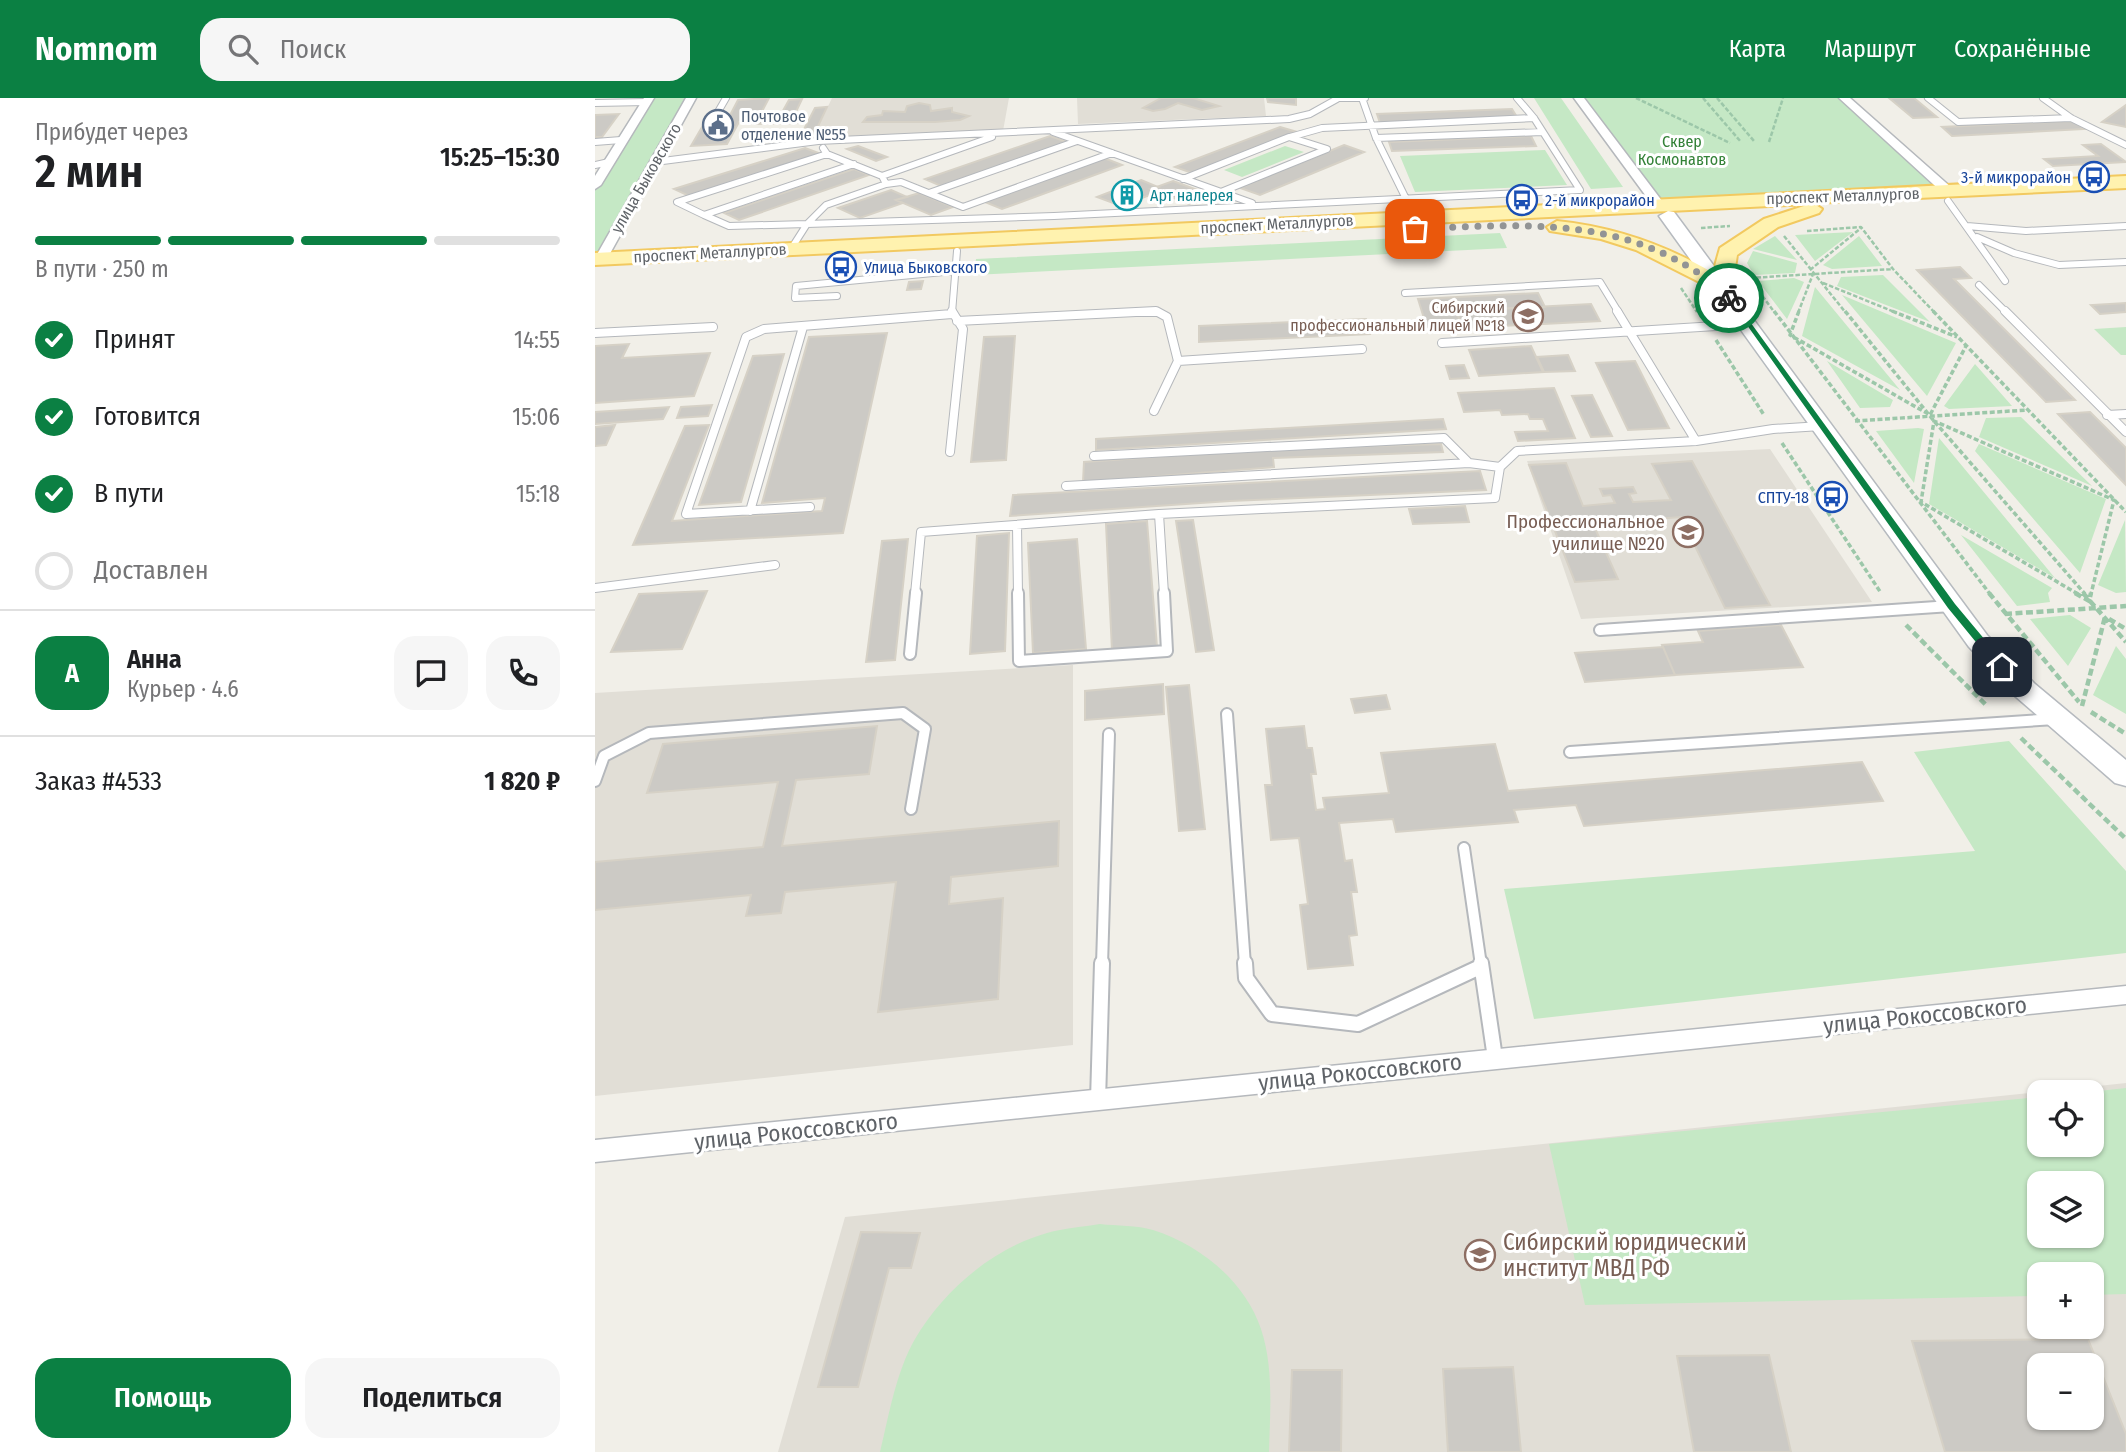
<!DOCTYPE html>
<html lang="ru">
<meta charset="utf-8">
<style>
body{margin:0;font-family:"Fira Sans Condensed",sans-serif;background:#f6f6f6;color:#202124;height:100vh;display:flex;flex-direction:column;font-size:26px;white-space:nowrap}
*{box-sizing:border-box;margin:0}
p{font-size:23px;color:#757577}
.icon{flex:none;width:38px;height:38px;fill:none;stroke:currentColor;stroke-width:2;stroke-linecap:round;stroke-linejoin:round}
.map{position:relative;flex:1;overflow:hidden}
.details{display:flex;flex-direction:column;background:#fff;width:595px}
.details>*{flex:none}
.fabs{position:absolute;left:1432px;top:982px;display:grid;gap:14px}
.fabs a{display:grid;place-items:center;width:77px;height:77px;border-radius:14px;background:#fff;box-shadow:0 2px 5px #0004;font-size:35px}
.pin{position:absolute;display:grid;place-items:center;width:60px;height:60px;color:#fff;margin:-30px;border-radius:14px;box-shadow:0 4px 10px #0006}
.courier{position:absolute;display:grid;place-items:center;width:70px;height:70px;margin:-35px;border:5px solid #0b8043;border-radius:50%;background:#fff;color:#222;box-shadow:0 2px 9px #0007}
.head em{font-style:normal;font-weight:600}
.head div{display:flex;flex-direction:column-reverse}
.head{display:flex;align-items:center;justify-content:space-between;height:119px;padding:0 35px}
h1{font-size:46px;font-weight:600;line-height:52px}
.bar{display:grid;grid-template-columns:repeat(4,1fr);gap:10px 7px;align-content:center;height:84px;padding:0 35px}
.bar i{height:9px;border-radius:5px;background:#e0e0e0}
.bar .on{background:#0b8043}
.bar p{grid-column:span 4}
.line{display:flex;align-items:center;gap:18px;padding:0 35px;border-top:2px solid #e0e0e0}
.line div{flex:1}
.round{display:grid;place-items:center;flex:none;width:74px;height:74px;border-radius:21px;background:#f6f6f6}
ol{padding:0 35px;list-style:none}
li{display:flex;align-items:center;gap:21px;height:77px}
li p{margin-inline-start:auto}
li .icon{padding:7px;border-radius:50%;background:#0b8043;color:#fff;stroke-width:4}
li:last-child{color:#757577}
li i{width:38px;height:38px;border:4px solid #e0e0e0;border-radius:50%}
.cta{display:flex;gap:14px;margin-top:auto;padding:14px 35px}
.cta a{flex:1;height:80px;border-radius:21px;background:#0b8043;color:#fff;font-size:28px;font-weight:600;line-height:80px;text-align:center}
.cta a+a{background:#f6f6f6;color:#202124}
header{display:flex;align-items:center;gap:42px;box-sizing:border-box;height:98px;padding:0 35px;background:#0b8043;color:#fff}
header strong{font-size:33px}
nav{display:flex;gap:38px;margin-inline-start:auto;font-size:24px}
.search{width:490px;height:63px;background:#f6f6f6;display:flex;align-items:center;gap:18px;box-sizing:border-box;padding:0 24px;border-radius:21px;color:#757577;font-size:26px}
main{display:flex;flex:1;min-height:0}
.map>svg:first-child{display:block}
</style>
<header>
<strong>Nomnom</strong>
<div class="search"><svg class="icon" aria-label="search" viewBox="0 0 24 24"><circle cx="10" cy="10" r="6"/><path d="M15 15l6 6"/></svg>Поиск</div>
<nav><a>Карта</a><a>Маршрут</a><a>Сохранённые</a></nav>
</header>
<main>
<section class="details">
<div class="head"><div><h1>2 мин</h1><p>Прибудет через</p></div><em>15:25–15:30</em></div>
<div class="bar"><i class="on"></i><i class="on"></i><i class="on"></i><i></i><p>В пути · 250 m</p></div>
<ol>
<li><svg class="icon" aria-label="check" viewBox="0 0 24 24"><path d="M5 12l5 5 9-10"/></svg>Принят<p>14:55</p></li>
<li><svg class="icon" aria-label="check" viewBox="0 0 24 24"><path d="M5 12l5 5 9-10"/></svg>Готовится<p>15:06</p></li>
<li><svg class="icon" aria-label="check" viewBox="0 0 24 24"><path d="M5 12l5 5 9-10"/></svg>В пути<p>15:18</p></li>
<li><i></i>Доставлен</li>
</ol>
<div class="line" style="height:126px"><b class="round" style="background:#0b8043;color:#fff">А</b><div><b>Анна</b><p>Курьер · 4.6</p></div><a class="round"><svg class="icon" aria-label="chat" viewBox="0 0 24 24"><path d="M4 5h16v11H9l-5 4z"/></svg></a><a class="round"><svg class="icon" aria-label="phone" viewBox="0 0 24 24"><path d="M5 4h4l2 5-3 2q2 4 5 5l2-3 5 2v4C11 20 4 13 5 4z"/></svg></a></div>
<div class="line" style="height:91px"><div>Заказ #4533</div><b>1 820 ₽</b></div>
<div class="cta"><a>Помощь</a><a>Поделиться</a></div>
</section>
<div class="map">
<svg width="1531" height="1354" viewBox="0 0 1531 1354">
<rect width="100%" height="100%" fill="#f1efe8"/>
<path fill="#e1ded6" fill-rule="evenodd" d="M237,0H414L408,33L218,40Z
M482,0H669L671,18L483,26Z
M1175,351L1277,504L986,521L932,363Z
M478,567V947L0,998V595Z
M1531,985V1354H183L250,1119L1444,994V1046H1496V994H1447ZM1444,1085H1496V1138H1444ZM1444,1176H1496V1228H1444ZM1444,1267H1496V1320H1444Z"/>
<path fill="#c5e8c5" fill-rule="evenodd" d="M54,0H96L0,161V87Z
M939,0H966L1028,89L996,91Z
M984,0H1249L1354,94L1063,106Z
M690,48L709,54L647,79L629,72Z
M950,52L972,87L820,94L805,58Z
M1258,134L1220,163L1200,137Z
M905,135L912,150L379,177L381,161Z
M1180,138L1202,162L1158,151Z
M1264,138L1287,168L1237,171L1228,167Z
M1158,153L1202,165L1200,175L1159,177L1152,165Z
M1288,177L1335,224L1242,188L1246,179Z
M1199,180L1209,184L1192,221L1163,183Z
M1220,189L1305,292L1207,238Z
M1247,197L1361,245L1332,298Z
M1531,229V257H1526L1499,231Z
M1232,263L1298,302L1295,309L1265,310Z
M1380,266L1417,308L1354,311L1349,308Z
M1426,319L1497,388L1384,339L1391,320Z
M1323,330L1329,331L1319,385L1281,333Z
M1344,340L1460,480L1334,406Z
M1384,346L1511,401L1485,475L1380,353Z
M1530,422L1531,494L1521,495L1503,487Z
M1366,437L1457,490L1453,495L1455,504L1422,508Z
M1475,517L1496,530L1473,568L1435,521Z
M1521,548L1531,561V616L1498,597Z
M1414,643L1531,773V855L939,921L909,791L1380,753L1319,654Z
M1531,990V1196L1496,1197V1176H1444V1198L990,1207L954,1046L1444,999V1046H1496L1494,994ZM1496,1085V1138H1444V1085Z
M505,1126C522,1128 542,1127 558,1132C605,1147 650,1183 666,1231C679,1270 675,1314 674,1354H285C294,1317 301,1274 320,1241C348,1193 398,1150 452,1135C469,1130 488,1129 505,1126Z"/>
<path fill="#cccac5" stroke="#d6d1c6" stroke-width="2" fill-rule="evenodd" d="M174,0L162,23L144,24L132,46L96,48L110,24L132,23L143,2Z
M566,0H598L624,8L607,12L583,5L570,11L558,13L548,10Z
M672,0H701V7L673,4Z
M1294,0H1319L1342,19L1318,20Z
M207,1L199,18L206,17L203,25L160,26L164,19L185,18L194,2Z
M324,5L335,7L336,13L357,10V14L374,18L365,22L340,24H268L272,19L287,17L288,13L310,14L312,8Z
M1531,7V29L1507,24Z
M232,9L218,39H205L220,10Z
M917,11L922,19L785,25L782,16Z
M24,16L7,39H0V17Z
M1477,23L1490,31L1357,38L1347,29Z
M685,29L702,34L597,75L580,69Z
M186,34L183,41H166L169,35Z
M455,38L472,44L346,88L330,81Z
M936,38L941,48L797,53L794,44Z
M1506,46L1531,64L1458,68L1449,61L1503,58L1488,47Z
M749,47L769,54L665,97L645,90Z
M263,48L292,59L281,63L252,51Z
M210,50L226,56L94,98L79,91Z
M509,60L527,67L407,111L390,104Z
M259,71L274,77L144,122L129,115Z
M546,82L563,89L556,91L563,94L526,108L502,99Z
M578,83L616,97L594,106L556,91Z
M296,92L312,99L301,102L308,105L265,120L243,110Z
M324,95L358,109L336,117L301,102Z
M1365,169L1376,180L1359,181L1480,302L1451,304L1322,172Z
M328,183L326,191L312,192L314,184Z
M943,195L950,209L861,213L867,228L832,230L823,201Z
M1531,205V214L1505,216L1496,207Z
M996,206L1005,223L868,230L861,213Z
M771,221L775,236L604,244V228Z
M292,235L248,435L38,447L90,328L114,327L77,423L227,413L230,400L167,405L214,239Z
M420,238L411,362L376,364L389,239Z
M34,246L27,260L115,255L99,298L0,305V248Z
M936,248L948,274L884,278L874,252Z
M189,256L146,404L104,407L158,258Z
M973,257L980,273L949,274L942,259Z
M1040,263L1074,330L1033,332L1001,265Z
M869,267L874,280L855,281L851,268Z
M959,290L980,340L923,343L920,334L953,333L948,321H935L933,316L907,317L905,312L869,314L863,295Z
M997,297L1017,338L996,339L977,298Z
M117,307L113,318L82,320L86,309Z
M74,309L68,321L0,326V314Z
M1495,314L1531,350V387L1463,316Z
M848,321L851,331L501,352V341Z
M20,327L11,347L0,348V329Z
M846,346L848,354L678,360L679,369L488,384L489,364L673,351Z
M1097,363L1175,507L1130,510L1086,419L998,426L1023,481L980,484L934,367L971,365L988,408L1020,405L1016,397L1008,398L1005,391L1038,389L1041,395L1034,396L1038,404L1076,402L1057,366Z
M885,373L891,392L635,403L415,418L418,397Z
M870,408L874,424L818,426L814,411Z
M598,422L619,552L601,554L581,423Z
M552,423L562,549L517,553L511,426Z
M414,435L410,553L375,556L382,438Z
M313,441L300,562L271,564L287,443Z
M482,441L491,551L438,555L433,445Z
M112,493L87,551L16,554L44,496Z
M1186,527L1208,569L1080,577L1067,547L1108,544L1103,533Z
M1068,549L1080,577L990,584L980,555Z
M568,586L569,616L490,622V593Z
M594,587L610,731L584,733L571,589Z
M791,597L795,611L760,615L756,601Z
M282,628L274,676L201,682L187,748L464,723L463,768L356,779L354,806L408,800L403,901L283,914L301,784L190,794L186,815L151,818L156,797L0,812V764L168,749L183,684L52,695L68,646Z
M709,628L712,650H717L721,676H716L721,712L730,711L728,700L794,695L786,655L900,646L913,693L1267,664L1288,703L989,728L981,707L919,712L923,724L801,734L798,721L744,725L750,763L757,762L762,794H756L762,837L754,838L758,867L713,871L705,807L713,806L704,740L676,742L670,687H677L671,631Z
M266,1134L325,1135L316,1170H294L263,1289H223Z
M1493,1241L1531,1336V1354H1350L1317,1243ZM1444,1267H1496V1320H1444Z
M1174,1257L1196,1354H1099L1082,1258Z
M918,1269L926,1354H853L848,1271Z
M697,1272H747L746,1354H694Z"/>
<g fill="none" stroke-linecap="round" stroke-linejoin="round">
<g stroke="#b5b8bc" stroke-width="8">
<path id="lane-far3" d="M742,0H770
M767,0L781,40L820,119
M1333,0L1363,24L1476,20
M1448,0L1476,20L1531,47
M0,5L52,4
M120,19L131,0
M458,34L657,105
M695,39L727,30L939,20
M781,40L947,34
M0,44L26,42
M228,50L232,56L287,78L291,86L306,84L368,109L517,55
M232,56L82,104L109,117L259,66
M60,64L223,43L694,21L715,16L742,1
M0,67L14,64
M287,78L397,39
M588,81L694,39L732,51L626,94
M291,86L231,107L212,126L459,118L985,92L939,20L922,0
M334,95L482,43
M1353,103L1410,183
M109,117L134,128L212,126
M1372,128L1431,133L1531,128
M1382,139L1419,155L1464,167L1531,164
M196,151L212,126
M1384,187L1412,215
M810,195L1005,184L1024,215
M242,198L200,200L201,188L359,173
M357,215L362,153
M527,215H564"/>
</g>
<g stroke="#b5b8bc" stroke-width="10">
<path id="lane-far2" d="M1022,213L1101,343
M1410,213L1531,334
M362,223L561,213L572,219L583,263L767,251
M0,235L118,229
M847,245L1153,226
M559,313L583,263
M1512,317L1531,316
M355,354L368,231L357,213
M499,358L849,340L874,365
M471,388L874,365L905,369
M215,409L91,416L151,239L169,231L357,216
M155,413L208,229
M564,416L569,496
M422,428L423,496
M0,490L180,467
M320,496L326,434L564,416L900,400L905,369L922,353L1101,343L1178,331L1226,328"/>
</g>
<g stroke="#b5b8bc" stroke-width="14">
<path id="lane-far1" d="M423,495L424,563L572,553L569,495
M1005,532L1356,508
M315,556L321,495
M632,616L650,867
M975,654L1460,621
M0,683L9,658L54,635L308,615L330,631L316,711
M869,750L886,867
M507,867L514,636"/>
</g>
<g stroke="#b5b8bc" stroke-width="18">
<path id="lane" d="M650,865L651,880L677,916L763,926L885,869
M886,865L900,960
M503,1003L507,865"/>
</g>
<g stroke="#b5b8bc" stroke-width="3">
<path id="street" d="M49,0H59L6,87L0,91V78Z
M91,0H101L12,161L1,164L0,160Z
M979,0H989L1067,103V109H1059Z
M1244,0H1255L1358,91V97H1350Z
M1531,888V906L0,1064V1042Z"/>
</g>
<g stroke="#b6babf" stroke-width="3">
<path id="secondary" d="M1073,113L1079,114L1392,537L1440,586L1531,662V688L1520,685L1420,598L1374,549L1064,118Z"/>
</g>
<g stroke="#f2c960" stroke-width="4">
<path id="primary" d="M1531,78V90L1218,105L1227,111L1224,115L1183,129L1142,157L1137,189L1126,195L1041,152L1006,141L955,133L952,129L962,123C1019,129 1069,146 1118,175L1125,150L1169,121L1215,106L0,167V155Z"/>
</g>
<path stroke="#9cc7a9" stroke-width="2.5" stroke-dasharray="4.5 2" stroke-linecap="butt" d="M1041,0L1135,45
M1108,0L1146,44
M1122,0L1159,43
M1174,44L1188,0
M1106,130L1135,128
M1212,133L1266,129L1298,171L1340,215
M1189,138L1251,215
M1215,172L1266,130
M1152,177L1180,215
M1155,180L1298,171
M1228,185L1302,215
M1086,190L1102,214
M1203,215L1218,176"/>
<path stroke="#9cc7a9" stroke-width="3.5" stroke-dasharray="5 2.5" stroke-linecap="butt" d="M1179,213L1395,496
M1204,213L1195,237L1335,317L1371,248
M1250,213L1339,323L1490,496
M1297,213L1362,239
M1338,213L1531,414
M1121,242L1169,317
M1260,323L1432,312
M1187,345L1286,495
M1483,496L1326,404L1339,323L1519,402L1496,496"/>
<path stroke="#9cc7a9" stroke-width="4.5" stroke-dasharray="7 3.5" stroke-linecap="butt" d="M1394,495L1484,604
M1480,495L1496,504
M1488,495L1531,544
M1495,499L1496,495
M1410,516L1531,508
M1514,521L1531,531
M1311,527L1391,607
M1487,608L1510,519
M1496,614L1531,636
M1426,640L1531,741"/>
<use href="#lane-far3" stroke="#fff" stroke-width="6"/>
<use href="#lane-far2" stroke="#fff" stroke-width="8"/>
<use href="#lane-far1" stroke="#fff" stroke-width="10"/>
<use href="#lane" stroke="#fff" stroke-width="14"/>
<use href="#street" fill="#fff" fill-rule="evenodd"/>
<use href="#secondary" fill="#fff" fill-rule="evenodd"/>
<use href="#primary" fill="#fff2af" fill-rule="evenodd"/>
</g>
<path fill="#0b8043" d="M1132,199H1137L1360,506L1411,567V571H1403L1353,510Z"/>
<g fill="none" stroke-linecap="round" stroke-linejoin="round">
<path stroke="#929495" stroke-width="7" stroke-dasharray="0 12.6" d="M820,131C913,127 1009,118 1092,168C1108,178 1123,185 1134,200"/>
</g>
<defs>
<g id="civic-ring" transform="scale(1.575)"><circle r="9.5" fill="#fff" stroke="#5c6f8a" stroke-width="1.5"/><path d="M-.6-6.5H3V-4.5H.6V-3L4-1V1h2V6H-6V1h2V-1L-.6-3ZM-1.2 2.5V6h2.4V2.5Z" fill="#5c6f8a"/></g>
<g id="bus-ring" transform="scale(1.575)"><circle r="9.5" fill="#fff" stroke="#1a4fb4" stroke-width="1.5"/><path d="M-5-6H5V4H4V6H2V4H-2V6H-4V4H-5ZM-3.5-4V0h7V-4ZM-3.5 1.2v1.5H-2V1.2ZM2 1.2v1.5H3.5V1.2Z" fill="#1a4fb4"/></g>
<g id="building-ring" transform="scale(1.575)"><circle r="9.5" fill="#fff" stroke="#0f9aa8" stroke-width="1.5"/><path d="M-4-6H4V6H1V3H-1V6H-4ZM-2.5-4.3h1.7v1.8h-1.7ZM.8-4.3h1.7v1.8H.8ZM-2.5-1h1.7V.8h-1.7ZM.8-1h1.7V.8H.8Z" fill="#0f9aa8"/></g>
<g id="university-ring" transform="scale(1.575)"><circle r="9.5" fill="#fff" stroke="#8d6e63" stroke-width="1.5"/><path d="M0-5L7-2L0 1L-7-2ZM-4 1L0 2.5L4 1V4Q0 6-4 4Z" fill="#8d6e63"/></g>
</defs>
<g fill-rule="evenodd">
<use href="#civic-ring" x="123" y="27"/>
<use href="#bus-ring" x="1499" y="79"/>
<use href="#building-ring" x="532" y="97"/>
<use href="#bus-ring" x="927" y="102"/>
<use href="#bus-ring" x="246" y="169"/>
<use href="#university-ring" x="933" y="218"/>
<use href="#bus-ring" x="1237" y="399"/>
<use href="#university-ring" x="1093" y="434"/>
<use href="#university-ring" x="885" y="1157"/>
</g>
<g text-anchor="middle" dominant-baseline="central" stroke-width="6" stroke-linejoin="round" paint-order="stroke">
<g font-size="16" fill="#4e5e75" stroke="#fff" text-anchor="start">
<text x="146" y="18">Почтовое<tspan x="146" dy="18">отделение №55</tspan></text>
</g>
<g font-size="16" fill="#348238" stroke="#fff">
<text x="1087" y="43">Сквер<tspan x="1087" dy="18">Космонавтов</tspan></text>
</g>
<g font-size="16" fill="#164399" stroke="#fff" text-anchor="end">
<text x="1476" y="79">3-й микрорайон</text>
<text x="950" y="102" text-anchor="start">2-й микрорайон</text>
<text x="269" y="169" text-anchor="start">Улица Быковского</text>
<text x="1214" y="399">СПТУ-18</text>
</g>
<g font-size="16" fill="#5f6368" stroke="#fff">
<text transform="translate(51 80) rotate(-60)">улица Быковского</text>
<text transform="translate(1248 98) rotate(-2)">проспект Металлургов</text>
<text transform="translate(682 126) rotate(-3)">проспект Металлургов</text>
<text transform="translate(115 155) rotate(-3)">проспект Металлургов</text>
</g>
<g font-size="16" fill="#0d838f" stroke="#fff" text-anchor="start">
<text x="555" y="97">Арт налерея</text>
</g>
<g font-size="16" fill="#785e54" stroke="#fff" text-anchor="end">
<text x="910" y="209">Сибирский<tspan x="910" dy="18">профессиональный лицей №18</tspan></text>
</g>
<g font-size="19" fill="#785e54" stroke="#fff" text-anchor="end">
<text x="1070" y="423">Профессиональное<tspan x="1070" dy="22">училище №20</tspan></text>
</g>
<g font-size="23" fill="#5f6368" stroke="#fff">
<text transform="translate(1330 917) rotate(-6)">улица Рокоссовского</text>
<text transform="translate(765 974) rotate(-6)">улица Рокоссовского</text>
<text transform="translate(201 1033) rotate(-6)">улица Рокоссовского</text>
</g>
<g font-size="23" fill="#785e54" stroke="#fff" text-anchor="start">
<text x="908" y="1144">Сибирский юридический<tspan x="908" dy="26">институт МВД РФ</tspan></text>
</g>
</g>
</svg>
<div class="fabs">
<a><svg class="icon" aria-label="locate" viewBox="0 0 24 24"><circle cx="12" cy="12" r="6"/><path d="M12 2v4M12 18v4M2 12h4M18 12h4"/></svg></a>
<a><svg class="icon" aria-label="layers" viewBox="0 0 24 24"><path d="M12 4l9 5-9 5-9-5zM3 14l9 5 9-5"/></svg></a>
<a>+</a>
<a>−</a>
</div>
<div class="pin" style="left:820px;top:131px;background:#ea580c"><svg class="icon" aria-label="bag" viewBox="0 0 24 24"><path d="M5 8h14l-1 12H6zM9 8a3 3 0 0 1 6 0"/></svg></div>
<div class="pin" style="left:1407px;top:569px;background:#1f2937"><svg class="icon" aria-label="home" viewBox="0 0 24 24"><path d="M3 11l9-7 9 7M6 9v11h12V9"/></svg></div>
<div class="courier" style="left:1134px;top:200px"><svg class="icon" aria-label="bike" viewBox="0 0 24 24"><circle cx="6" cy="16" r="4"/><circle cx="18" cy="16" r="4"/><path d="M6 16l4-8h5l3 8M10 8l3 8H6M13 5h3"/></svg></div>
</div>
</main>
